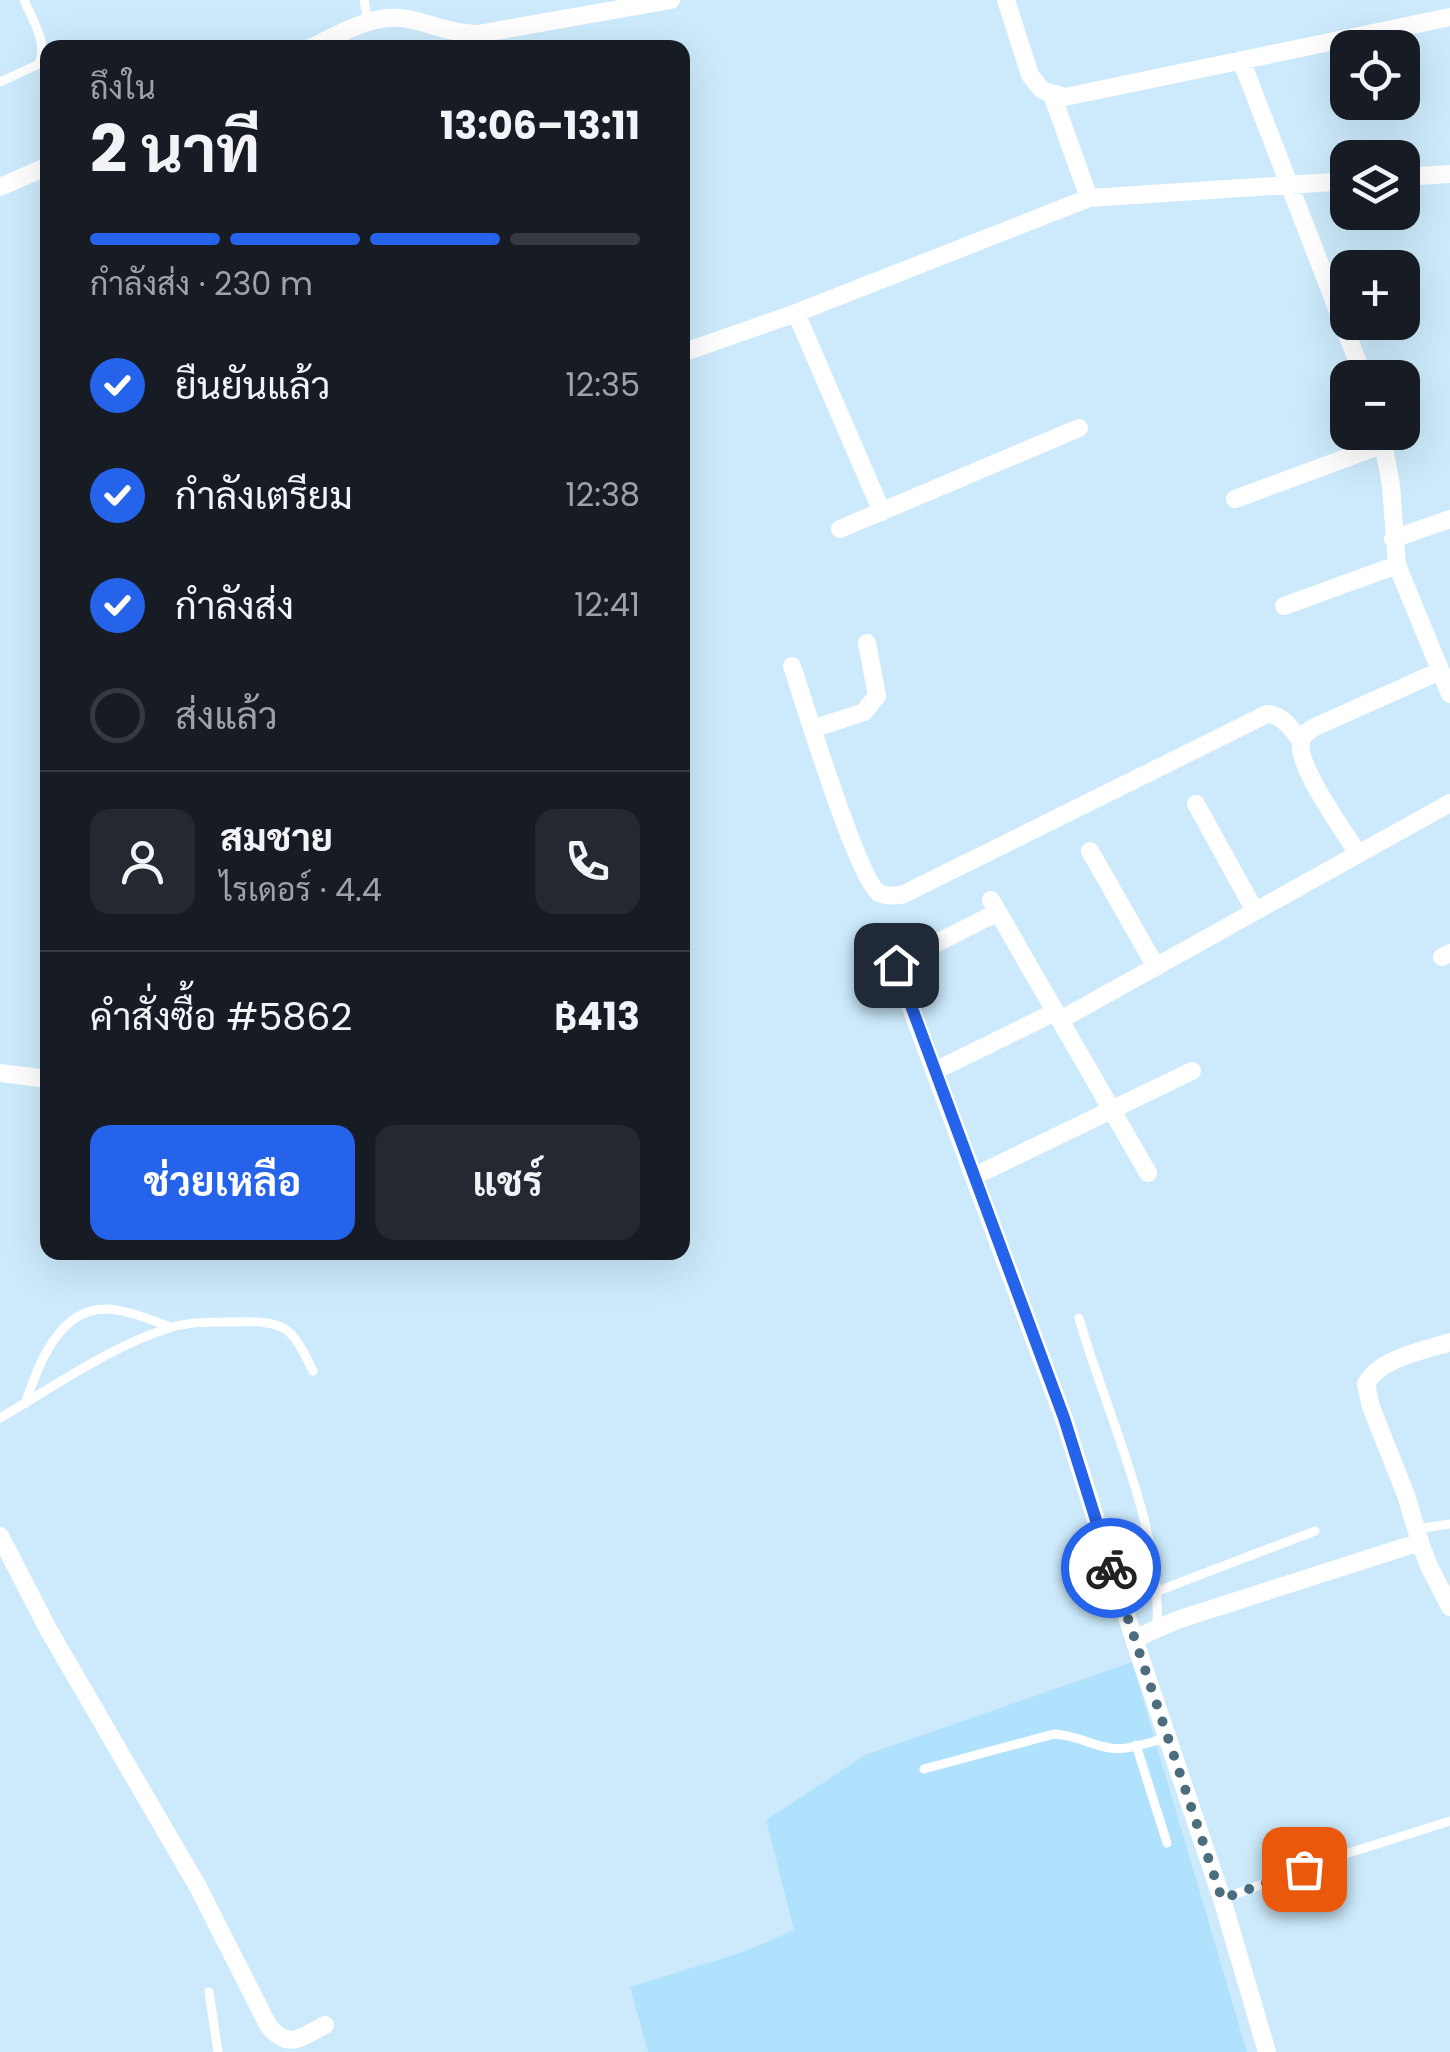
<!DOCTYPE html>
<html lang="th">
<meta charset="utf-8">
<style>
body{margin:0;font-family:Poppins,Sarabun,sans-serif;background:#242831;color:#f1f3f6;height:100vh;display:flex;flex-direction:column;font-size:38px;white-space:nowrap}
*{box-sizing:border-box;margin:0}
p{font-size:32px;color:#9ea1a6}
.icon{flex:none;width:55px;height:55px;fill:none;stroke:currentColor;stroke-width:2;stroke-linecap:round;stroke-linejoin:round}
.map{position:relative;flex:1;overflow:hidden}
.sheet{position:absolute;left:40px;top:40px;width:650px;height:1220px;display:flex;flex-direction:column;background:#171b24;border-radius:20px;box-shadow:0 10px 40px #0002}
.sheet>*{flex:none}
.tools{position:absolute;left:1330px;top:30px;display:grid;gap:20px}
.tools a{display:grid;place-items:center;width:90px;height:90px;border-radius:20px;background:#171b24;box-shadow:0 10px 40px #0002;font-size:50px}
.pin{position:absolute;display:grid;place-items:center;width:85px;height:85px;color:#fff;margin:-42px;border-radius:20px;box-shadow:0 5px 15px #0006}
.courier{position:absolute;display:grid;place-items:center;width:100px;height:100px;margin:-50px;border:8px solid #2563eb;border-radius:50%;background:#fff;color:#222;box-shadow:0 2px 12px #0007}
.overview em{font-style:normal;font-weight:700}
.overview div{display:flex;flex-direction:column-reverse}
.overview{display:flex;align-items:center;justify-content:space-between;height:170px;padding:0 50px}
h1{font-size:65px;font-weight:700;line-height:75px}
.bar{display:grid;grid-template-columns:repeat(4,1fr);gap:15px 10px;align-content:center;height:120px;padding:0 50px}
.bar i{height:12px;border-radius:8px;background:#363941}
.bar .on{background:#2563eb}
.bar p{grid-column:span 4}
.line{display:flex;align-items:center;gap:25px;padding:0 50px;border-top:2px solid #363941}
.line div{flex:1}
.round{display:grid;place-items:center;flex:none;width:105px;height:105px;border-radius:20px;background:#242831}
ol{padding:0 50px;list-style:none}
li{display:flex;align-items:center;gap:30px;height:110px}
li p{margin-inline-start:auto}
li .icon{padding:10px;border-radius:50%;background:#2563eb;color:#fff;stroke-width:4}
li:last-child{color:#9ea1a6}
li i{width:55px;height:55px;border:5px solid #363941;border-radius:50%}
.cta{display:flex;gap:20px;margin-top:auto;padding:20px 50px}
.cta a{flex:1;height:115px;border-radius:20px;background:#2563eb;color:#fff;font-size:40px;font-weight:700;line-height:115px;text-align:center}
.cta a+a{background:#242831;color:#f1f3f6}
.map>svg:first-child{display:block}
</style>
<div class="map">
<svg width="1450" height="2052" viewBox="0 0 1450 2052">
<rect width="100%" height="100%" fill="#cceafb"/>
<path fill="#b0e2fe" d="M1132,1662L1247,2052H648L630,1987L743,1952L794,1930L766,1820L865,1755Z"/>
<g fill="none" stroke-linecap="round" stroke-linejoin="round">
<path stroke="#fff" stroke-width="9" d="M364,0L368,22
M0,82L39,64C48,42 33,21 24,0
M1079,1318C1107,1416 1162,1526 1157,1628
M25,1404C38,1366 59,1306 109,1309C130,1311 151,1320 171,1327
M0,1418C54,1387 109,1347 169,1328C191,1321 215,1322 238,1322C254,1321 276,1321 289,1332C300,1342 306,1358 313,1371
M1417,1529L1450,1524
M1158,1591L1315,1531
M1136,1745L1167,1843
M924,1769L1054,1734C1077,1735 1089,1745 1110,1748C1128,1751 1149,1742 1167,1738
M1222,1899L1339,1856L1450,1821
M209,1992L218,2052"/>
<path stroke="#fff" stroke-width="18" d="M1006,0L1030,75L1042,90L1065,97L1450,17
M310,48C340,34 374,12 408,19C432,24 453,34 478,34L671,0
M1241,60L1364,378
M1402,177L1450,174
M0,187L48,166
M1089,198L1348,181
M796,313L882,512
M682,353L796,313L1089,198L1052,95
M1381,432L1391,485L1397,565L1450,694
M1235,499L1384,444
M840,529L1079,428
M1393,539L1450,519
M1284,606L1397,565
M792,666C803,699 858,880 879,893C886,897 895,895 902,895L1267,714C1283,715 1291,728 1301,741
M812,729L864,712L877,696L867,643
M1196,804L1255,911
M1090,851L1156,967
M1358,854C1345,832 1296,766 1301,742C1303,734 1309,730 1317,726L1440,671
M991,900L1148,1173
M1442,957L1450,953
M907,958L998,912
M895,965L1064,1419L1134,1639
M1060,1020L1450,803
M945,1066L1055,1012
M0,1073L48,1079
M985,1171L1192,1071
M0,1536L48,1629L198,1887L268,2025C288,2051 301,2037 325,2025
M1420,1542L1428,1564L1450,1607
M1267,2052L1222,1899L1134,1639L1177,1620L1420,1542L1406,1495L1371,1407L1366,1384C1380,1358 1423,1351 1450,1342"/>
</g>
<g fill="none" stroke-linecap="round" stroke-linejoin="round">
<path stroke="#4b6d7d" stroke-width="10" stroke-dasharray="0 18" d="M1111,1568L1222,1899L1304,1869"/>
<path stroke="#2563eb" stroke-width="12" d="M896,965L1064,1418L1111,1568"/>
</g>
</svg>
<div class="tools">
<a><svg class="icon" aria-label="locate" viewBox="0 0 24 24"><circle cx="12" cy="12" r="6"/><path d="M12 2v4M12 18v4M2 12h4M18 12h4"/></svg></a>
<a><svg class="icon" aria-label="layers" viewBox="0 0 24 24"><path d="M12 4l9 5-9 5-9-5zM3 14l9 5 9-5"/></svg></a>
<a>+</a>
<a>−</a>
</div>
<div class="pin" style="left:1304px;top:1869px;background:#ea580c"><svg class="icon" aria-label="bag" viewBox="0 0 24 24"><path d="M5 8h14l-1 12H6zM9 8a3 3 0 0 1 6 0"/></svg></div>
<div class="pin" style="left:896px;top:965px;background:#1f2937"><svg class="icon" aria-label="home" viewBox="0 0 24 24"><path d="M3 11l9-7 9 7M6 9v11h12V9"/></svg></div>
<div class="courier" style="left:1111px;top:1568px"><svg class="icon" aria-label="bike" viewBox="0 0 24 24"><circle cx="6" cy="16" r="4"/><circle cx="18" cy="16" r="4"/><path d="M6 16l4-8h5l3 8M10 8l3 8H6M13 5h3"/></svg></div>
<section class="sheet">
<div class="overview"><div><h1>2 นาที</h1><p>ถึงใน</p></div><em>13:06–13:11</em></div>
<div class="bar"><i class="on"></i><i class="on"></i><i class="on"></i><i></i><p>กำลังส่ง · 230 m</p></div>
<ol>
<li><svg class="icon" aria-label="check" viewBox="0 0 24 24"><path d="M5 12l5 5 9-10"/></svg>ยืนยันแล้ว<p>12:35</p></li>
<li><svg class="icon" aria-label="check" viewBox="0 0 24 24"><path d="M5 12l5 5 9-10"/></svg>กำลังเตรียม<p>12:38</p></li>
<li><svg class="icon" aria-label="check" viewBox="0 0 24 24"><path d="M5 12l5 5 9-10"/></svg>กำลังส่ง<p>12:41</p></li>
<li><i></i>ส่งแล้ว</li>
</ol>
<div class="line" style="height:180px"><a class="round"><svg class="icon" aria-label="person" viewBox="0 0 24 24"><circle cx="12" cy="8" r="4"/><path d="M4 21q1-7 8-7t8 7"/></svg></a><div><b>สมชาย</b><p>ไรเดอร์ · 4.4</p></div><a class="round"><svg class="icon" aria-label="phone" viewBox="0 0 24 24"><path d="M5 4h4l2 5-3 2q2 4 5 5l2-3 5 2v4C11 20 4 13 5 4z"/></svg></a></div>
<div class="line" style="height:130px"><div>คำสั่งซื้อ #5862</div><b>฿413</b></div>
<div class="cta"><a>ช่วยเหลือ</a><a>แชร์</a></div>
</section>
</div>
